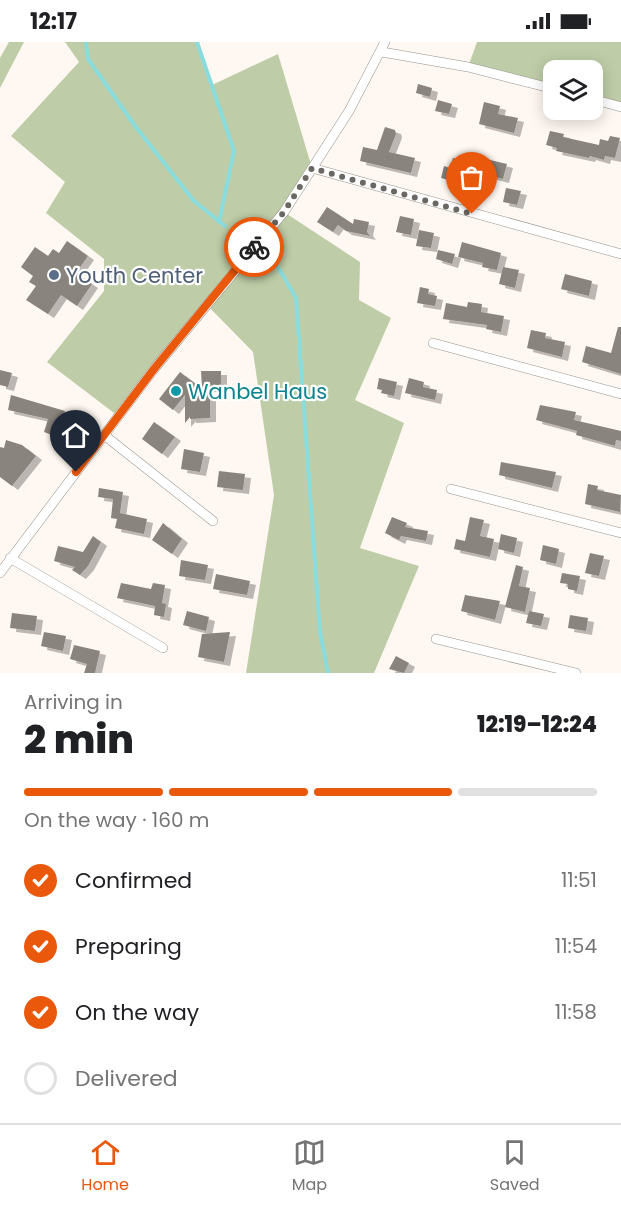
<!DOCTYPE html>
<meta charset="utf-8">
<style>
body{margin:0;font-family:Poppins,sans-serif;background:#f6f6f6;color:#202124;height:100vh;display:flex;flex-direction:column;font-size:22px;white-space:nowrap}
*{box-sizing:border-box;margin:0}
p{font-size:20px;color:#757577}
.icon{flex:none;width:33px;height:33px;fill:none;stroke:currentColor;stroke-width:2;stroke-linecap:round;stroke-linejoin:round}
.map{position:relative;height:631px;overflow:hidden}
.sheet{display:flex;flex-direction:column;background:#fff;flex:1}
.sheet>*{flex:none}
.controls{position:absolute;left:543px;top:18px;display:grid;gap:12px}
.controls a{display:grid;place-items:center;width:60px;height:60px;border-radius:12px;background:#fff;box-shadow:0 3px 15px #0003;font-size:30px}
.pin{position:absolute;display:grid;place-items:center;width:51px;height:51px;color:#fff;margin:-62px -26px;border-radius:50% 50% 50% 0;rotate:-45deg;box-shadow:0 0 6px #0007}
.pin .icon{rotate:45deg}
.courier{position:absolute;display:grid;place-items:center;width:60px;height:60px;margin:-30px;border:4px solid #ea580c;border-radius:50%;background:#fff;color:#222;box-shadow:0 2px 8px #0007}
.summary em{font-style:normal;font-weight:800}
.summary div{display:flex;flex-direction:column-reverse}
.summary{display:flex;align-items:center;justify-content:space-between;height:102px;padding:0 24px}
h1{font-size:39px;font-weight:800;line-height:45px}
.bar{display:grid;grid-template-columns:repeat(4,1fr);gap:9px 6px;align-content:center;height:72px;padding:0 24px}
.bar i{height:8px;border-radius:4px;background:#e0e0e0}
.bar .active{background:#ea580c}
.bar p{grid-column:span 4}
ol{padding:0 24px;list-style:none}
li{display:flex;align-items:center;gap:18px;height:66px}
li p{margin-inline-start:auto}
li .icon{padding:6px;border-radius:50%;background:#ea580c;color:#fff;stroke-width:4}
li:last-child{color:#757577}
li i{width:33px;height:33px;border:3px solid #e0e0e0;border-radius:50%}
.status{display:flex;justify-content:space-between;align-items:center;height:42px;padding:0 30px;background:#fff;direction:ltr}
.status svg{height:16px;fill:currentColor}
.tab-bar{display:flex;justify-content:space-around;align-items:center;height:84px;border-top:2px solid #e0e0e0;background:#fff;font-size:16px;color:#757577}
.tab-bar a{display:grid;justify-items:center;gap:3px}
.tab-bar .active{color:#ea580c}
.map>svg:first-child{display:block}
</style>
<div class="status"><b>12:17</b><svg viewBox="0 0 49 12"><path d="M0 12V9h3v3zM5 12V6h3v6zM10 12V3h3v9zM15 12V0h3v12zM26 1h20v11H26zM47 4h2v5h-2z"/></svg></div>
<div class="map">
<svg width="621" height="631" viewBox="0 0 621 631">
<defs>
<filter id="shadow"><feDropShadow dx="6" dy="4" stdDeviation="0" flood-color="#0004"/></filter>
</defs>
<rect width="100%" height="100%" fill="#fff8f2"/>
<path fill="#becda7" d="M9,0H24L0,46V16Z
M65,0H197L212,43L278,12L312,126L284,170L360,220L359,258L391,276L355,358L404,381L360,506L419,524L374,631H246L274,453L253,310L207,263L118,374L47,320L104,249V217L46,171L65,140L11,94L79,20Z
M477,0H621V65L593,57L592,28H554L553,47L468,25Z"/>
<g fill="none" stroke-linecap="round" stroke-linejoin="round">
<path stroke="#8adcdc" stroke-width="4" d="M86,0L88,17L135,84L194,159L225,184
M197,0L234,109L219,180
M272,215L296,256L320,590L328,631"/>
</g>
<path fill="#8a847e" filter="url(#shadow)" d="M418,42L432,46L430,55L416,51Z
M438,58L452,62L449,72L435,69Z
M484,60L500,64L498,72L518,76L514,91L479,82Z
M385,85L395,88L396,92L389,110L415,116L411,131L360,119L363,105L377,108Z
M550,89L564,92L563,95L599,103L600,97L608,99L610,94L620,96L615,116L605,114L604,118L590,114L589,116L556,109L557,106L546,103Z
M453,116L484,124L480,139L458,134L456,140L441,136L444,124L450,126Z
M490,118L507,122L503,137L487,133Z
M506,146L521,149L517,163L503,160Z
M327,165L353,182L354,177L369,180L367,190L370,194L346,189L338,183L333,190L317,180Z
M400,174L414,177L411,193L396,190Z
M419,188L434,191L431,206L416,204Z
M67,199L88,214L76,231L92,242L77,264L61,253L48,272L26,258L36,244L29,240L33,234L21,225L35,205L48,214L53,207L59,211Z
M462,200L501,211L497,228L482,225L483,221L458,215Z
M438,208L455,212L452,222L436,217Z
M503,225L519,228L515,246L499,242Z
M565,232L592,239L589,254L561,247Z
M420,245L429,247L428,252L437,254L435,264L417,261Z
M468,260L482,262L481,270L504,274L501,290L486,287L487,283L443,277L446,261L467,265Z
M618,285H621V332L582,320L586,304L611,311Z
M531,288L546,291L545,296L565,300L562,315L527,306Z
M0,328L12,331L8,345L0,343Z
M201,329H221V346H202Z
M180,330L210,353V376L190,377V375L185,381V353L173,368L159,357Z
M379,336L397,340L394,354L381,351L382,348L377,347Z
M409,336L424,340L423,345L437,348L435,358L405,351Z
M11,353L65,369L57,395L44,390L48,377L8,368Z
M540,363L576,370L574,378L621,389V399L616,398L615,404L605,401L576,393L577,389L536,378Z
M154,380L175,395L162,412L142,397Z
M6,398L22,403L36,414L12,444L0,435V405L4,406Z
M184,407L204,411L200,430L181,427Z
M501,420L556,430L552,446L499,433Z
M219,429L245,432L243,448L217,445Z
M588,442L598,444L597,448L621,453L620,470L585,462Z
M99,446L123,450L120,471L147,477L144,492L115,486L117,477L111,476L113,457L98,455Z
M392,475L407,481L405,485L428,489L426,499L401,494L399,498L385,491Z
M470,475L484,478L480,494L494,497L490,515L454,507L456,497L465,499Z
M163,481L182,497L172,512L152,498Z
M501,492L517,496L514,511L498,507Z
M93,494L101,500L88,524L80,533L72,528L75,525L54,519L58,504L83,510Z
M543,503L559,507L556,522L540,518Z
M590,511L604,514L599,534L585,531Z
M181,518L208,523L205,538L179,534Z
M516,523L523,525L519,544L530,546L525,570L505,565Z
M562,531L580,534L577,549L568,547V542L560,541Z
M216,532L250,539L247,553L213,547Z
M121,541L151,547L153,541L165,543L162,561L166,562L164,575L154,573L155,564L117,556Z
M465,553L500,559L495,578L461,569Z
M187,569L209,575L206,589L183,583Z
M529,569L544,572L541,584L526,581Z
M12,571L37,574L35,589L10,586Z
M570,573L588,576L586,589L568,586Z
M44,590L66,594L63,609L41,604Z
M230,590L224,620L198,615L202,592Z
M74,603L100,609L95,631H84L87,622L70,617Z
M396,614L409,621L404,631L389,627Z"/>
<g fill="none" stroke-linecap="round" stroke-linejoin="round">
<g stroke="#98928c" stroke-width="10">
<path id="street" d="M382,10L468,25L554,47
M592,57L621,65
M312,126L621,212
M433,301L621,352
M104,393L213,479
M451,447L621,491
M10,516L163,606
M0,531L154,327L284,170L349,69L385,0
M436,597L576,631"/>
</g>
<use href="#street" stroke="#fff" stroke-width="9"/>
</g>
<g fill="none" stroke-linecap="round" stroke-linejoin="round">
<path stroke="#6b6864" stroke-width="6" stroke-dasharray="0 10.8" d="M254,205L284,170L312,126L472,172"/>
<path stroke="#ea580c" stroke-width="8" d="M76,430L154,327L254,205"/>
</g>
<circle fill="#5c6f8a" stroke="#fff" stroke-width="2" cx="54" cy="233" r="6"/>
<circle fill="#0f9aa8" stroke="#fff" stroke-width="2" cx="176" cy="349" r="6"/>
<g text-anchor="middle" dominant-baseline="central" stroke-width="4.5" stroke-linejoin="round" paint-order="stroke">
<g font-size="21" fill="#4e5e75" stroke="#fff" text-anchor="start">
<text x="66" y="233">Youth Center</text>
</g>
<g font-size="21" fill="#0d838f" stroke="#fff" text-anchor="start">
<text x="188" y="349">Wanbel Haus</text>
</g>
</g>
</svg>
<div class="controls">
<a><svg class="icon" aria-label="layers" viewBox="0 0 24 24"><path d="M12 4l9 5-9 5-9-5zM3 14l9 5 9-5"/></svg></a>
</div>
<div class="pin" style="left:472px;top:172px;background:#ea580c"><svg class="icon" aria-label="bag" viewBox="0 0 24 24"><path d="M5 8h14l-1 12H6zM9 8a3 3 0 0 1 6 0"/></svg></div>
<div class="pin" style="left:76px;top:430px;background:#1f2937"><svg class="icon" aria-label="home" viewBox="0 0 24 24"><path d="M3 11l9-7 9 7M6 9v11h12V9"/></svg></div>
<div class="courier" style="left:254px;top:205px"><svg class="icon" aria-label="bike" viewBox="0 0 24 24"><circle cx="6" cy="16" r="4"/><circle cx="18" cy="16" r="4"/><path d="M6 16l4-8h5l3 8M10 8l3 8H6M13 5h3"/></svg></div>
</div>
<section class="sheet">
<div class="summary"><div><h1>2 min</h1><p>Arriving in</p></div><em>12:19–12:24</em></div>
<div class="bar"><i class="active"></i><i class="active"></i><i class="active"></i><i></i><p>On the way · 160 m</p></div>
<ol>
<li><svg class="icon" aria-label="check" viewBox="0 0 24 24"><path d="M5 12l5 5 9-10"/></svg>Confirmed<p>11:51</p></li>
<li><svg class="icon" aria-label="check" viewBox="0 0 24 24"><path d="M5 12l5 5 9-10"/></svg>Preparing<p>11:54</p></li>
<li><svg class="icon" aria-label="check" viewBox="0 0 24 24"><path d="M5 12l5 5 9-10"/></svg>On the way<p>11:58</p></li>
<li><i></i>Delivered</li>
</ol>
</section>
<nav class="tab-bar">
<a class="active"><svg class="icon" aria-label="home" viewBox="0 0 24 24"><path d="M3 11l9-7 9 7M6 9v11h12V9"/></svg>Home</a>
<a><svg class="icon" aria-label="map" viewBox="0 0 24 24"><path d="M3 6l6-2 6 2 6-2v14l-6 2-6-2-6 2zM9 4v14M15 6v14"/></svg>Map</a>
<a><svg class="icon" aria-label="saved" viewBox="0 0 24 24"><path d="M7 4h10v16l-5-4-5 4z"/></svg>Saved</a>
</nav>
